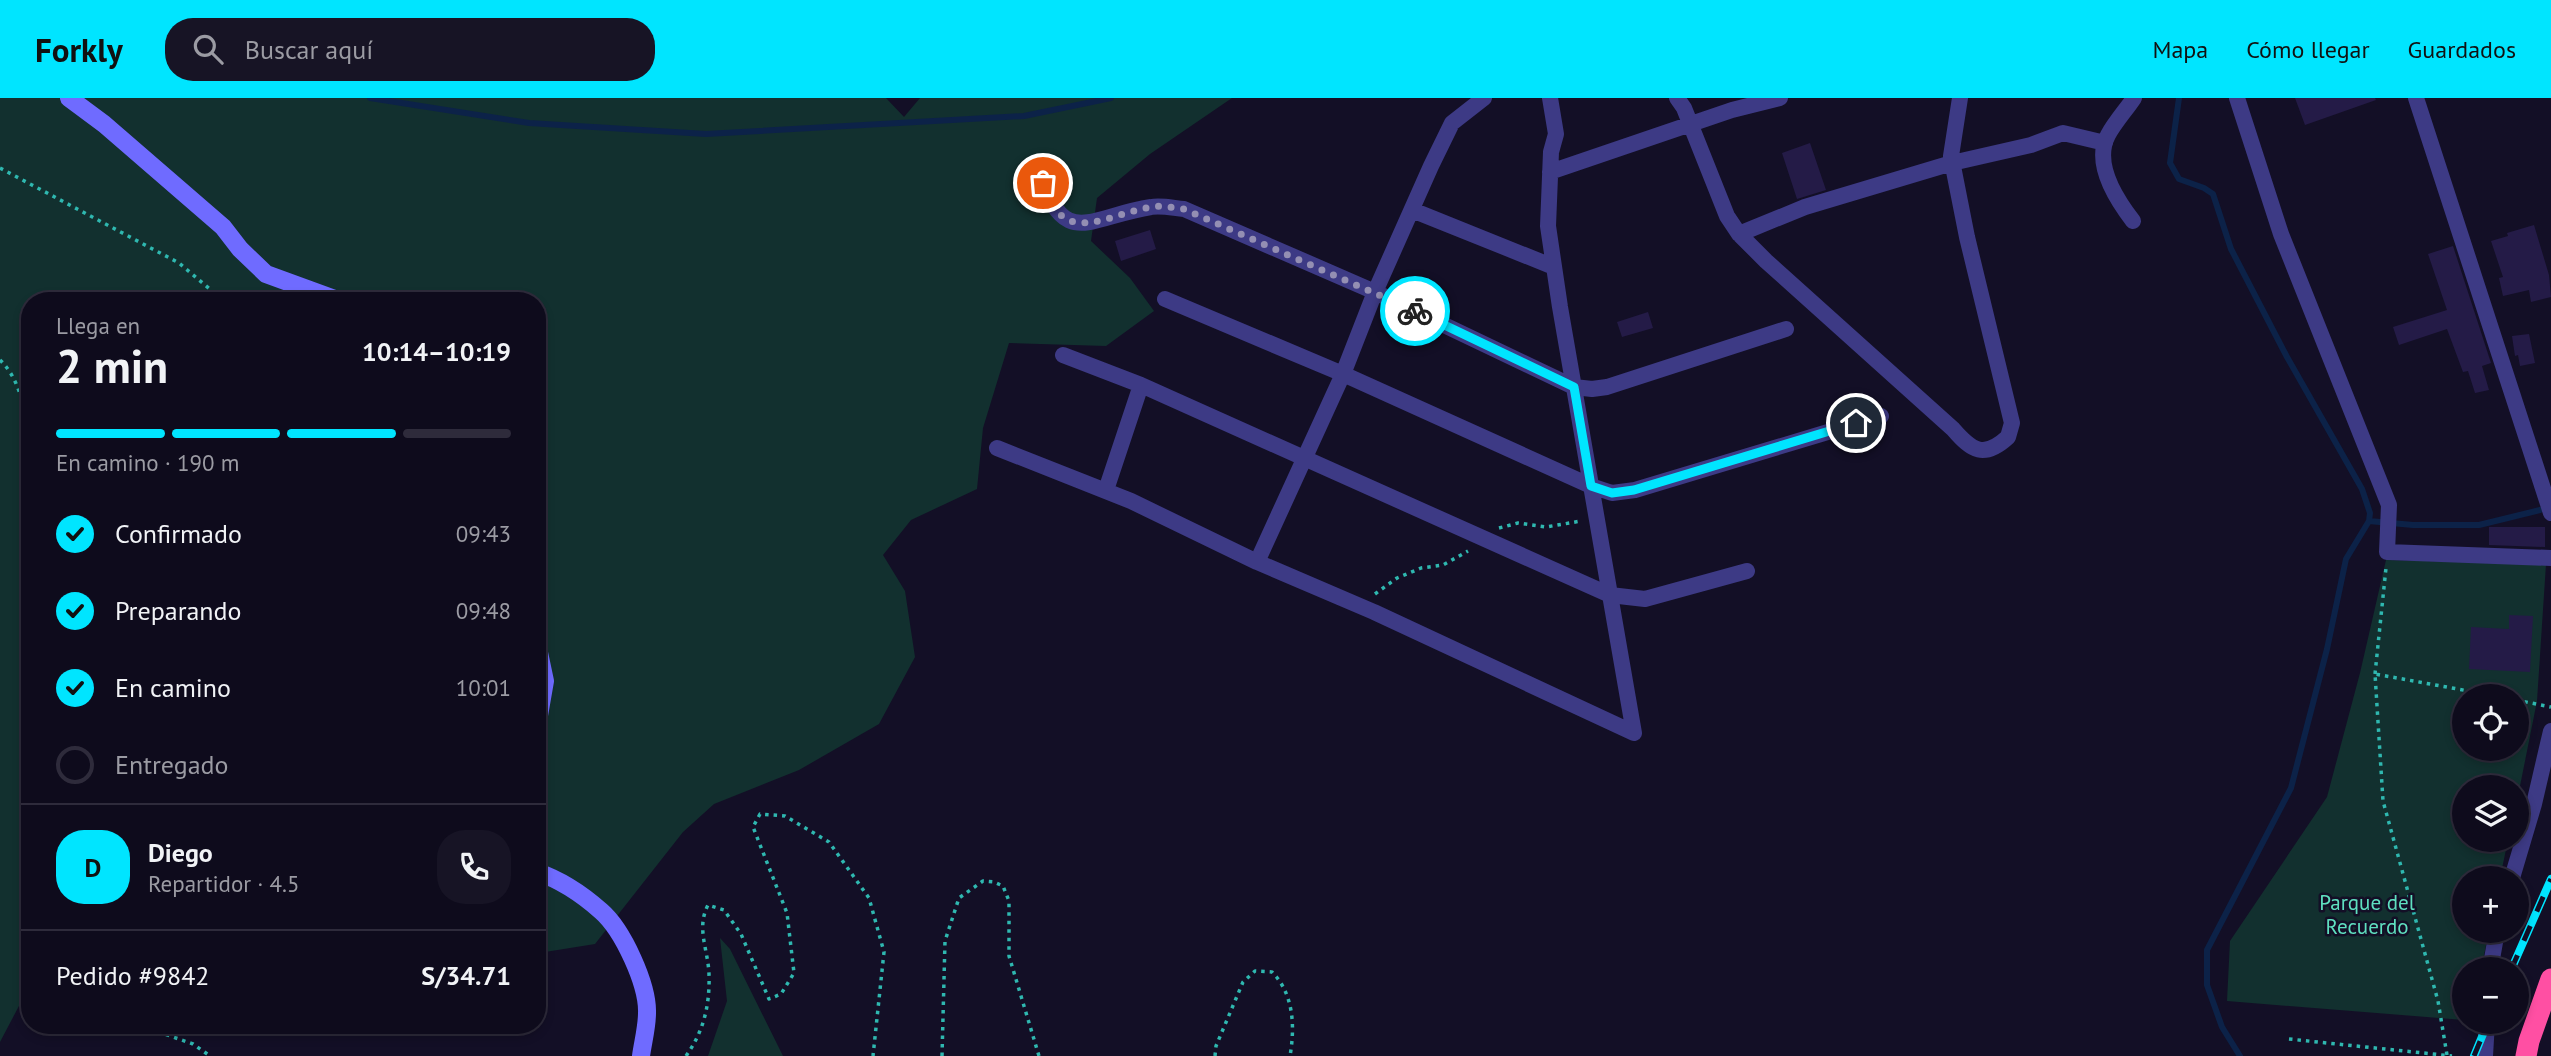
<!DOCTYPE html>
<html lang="es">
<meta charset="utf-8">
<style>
body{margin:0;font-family:"PT Sans",sans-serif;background:#171425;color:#f1f3f6;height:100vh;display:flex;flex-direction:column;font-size:26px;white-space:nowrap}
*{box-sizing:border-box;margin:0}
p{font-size:23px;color:#9b9ba3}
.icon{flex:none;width:38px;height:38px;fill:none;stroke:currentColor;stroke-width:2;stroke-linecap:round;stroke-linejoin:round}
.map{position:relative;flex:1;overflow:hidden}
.sheet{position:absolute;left:21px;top:194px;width:525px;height:742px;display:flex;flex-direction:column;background:#0e0b1c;border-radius:28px;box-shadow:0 4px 10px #0003,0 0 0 2px #2e2b3b}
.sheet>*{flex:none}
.controls{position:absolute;left:2452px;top:586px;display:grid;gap:14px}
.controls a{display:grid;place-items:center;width:77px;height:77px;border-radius:50%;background:#0e0b1c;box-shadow:0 4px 10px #0003,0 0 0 2px #2e2b3b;font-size:35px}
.pin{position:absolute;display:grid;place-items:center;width:60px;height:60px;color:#fff;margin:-30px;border:4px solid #fff;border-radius:50%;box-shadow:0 2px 7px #0007}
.courier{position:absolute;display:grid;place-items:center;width:70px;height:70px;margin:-35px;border:5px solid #00e5ff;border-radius:50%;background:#fff;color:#222;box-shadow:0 2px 9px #0007}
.head em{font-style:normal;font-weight:600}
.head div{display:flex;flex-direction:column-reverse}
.head{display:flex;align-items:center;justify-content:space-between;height:119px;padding:0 35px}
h1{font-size:46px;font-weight:600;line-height:52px}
.bar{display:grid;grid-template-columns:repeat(4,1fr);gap:10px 7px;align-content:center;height:84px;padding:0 35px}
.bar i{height:9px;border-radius:5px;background:#2e2b3b}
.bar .current{background:#00e5ff}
.bar p{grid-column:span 4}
.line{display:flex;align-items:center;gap:18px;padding:0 35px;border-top:2px solid #2e2b3b}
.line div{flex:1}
.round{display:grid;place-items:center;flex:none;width:74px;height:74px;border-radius:28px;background:#171425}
ol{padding:0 35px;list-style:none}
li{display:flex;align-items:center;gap:21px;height:77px}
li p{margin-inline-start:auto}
li .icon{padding:7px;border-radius:50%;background:#00e5ff;color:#111;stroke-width:4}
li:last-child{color:#9b9ba3}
li i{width:38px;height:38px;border:4px solid #2e2b3b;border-radius:50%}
header{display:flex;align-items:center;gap:42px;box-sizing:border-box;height:98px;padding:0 35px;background:#00e5ff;color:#111}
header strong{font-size:33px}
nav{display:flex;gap:38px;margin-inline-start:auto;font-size:24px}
.search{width:490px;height:63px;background:#171425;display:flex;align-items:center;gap:18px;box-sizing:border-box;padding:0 24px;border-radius:28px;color:#9b9ba3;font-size:26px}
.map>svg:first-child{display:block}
</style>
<header>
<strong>Forkly</strong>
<div class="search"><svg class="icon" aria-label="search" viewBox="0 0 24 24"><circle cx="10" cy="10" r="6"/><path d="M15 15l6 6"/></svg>Buscar aquí</div>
<nav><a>Mapa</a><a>Cómo llegar</a><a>Guardados</a></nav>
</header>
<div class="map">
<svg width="2551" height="958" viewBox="0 0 2551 958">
<rect width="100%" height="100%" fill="#130f26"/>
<path fill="#12302f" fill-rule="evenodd" d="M0,0H886L904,19L920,0H1232L1150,56L1097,100L1091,143L1130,180L1154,213L1106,248L1009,245L983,330L977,391L911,422L883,457L905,493L915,559L879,626L799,672L714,706L683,734L595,846L545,854L537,852V203H30V887L0,944Z
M2386,462L2546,466L2537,603L2517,703L2516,690H2464V742H2508L2500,780H2464V833H2489L2481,871L2464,872V922L2227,903L2230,843L2327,699L2360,575ZM2464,598H2516V651H2464Z
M720,840L730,851L783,958H708L727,903Z"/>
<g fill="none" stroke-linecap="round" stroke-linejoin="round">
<path stroke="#0c2248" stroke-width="6" d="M370,0L529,25L706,36L1024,18L1111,0
M2179,0L2170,65L2179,81L2204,90L2213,96L2231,151L2287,259L2362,391L2370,415L2369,423L2346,461L2327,551L2291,690L2207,852V887L2222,929L2240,958
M2369,423L2413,427H2479L2540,412"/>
</g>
<path fill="#241b47" d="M2295,0H2375L2376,2L2305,27Z
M1810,45L1826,92L1797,101L1782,55Z
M2534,127L2549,177L2551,199L2531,204L2529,192L2503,198L2499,180L2503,179L2491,143L2508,138L2507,135Z
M1150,132L1156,151L1121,163L1115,143Z
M2453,148L2491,265L2482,268L2489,292L2475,295L2468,273L2463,274L2447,231L2399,247L2393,229L2447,212L2428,156Z
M1648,214L1653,230L1622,239L1617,224Z
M2529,236L2535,265L2520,268L2518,257L2515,258L2512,238Z
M2489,429H2545V449L2489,447Z
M2509,517L2533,518L2530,574L2469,571L2471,529L2509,531Z"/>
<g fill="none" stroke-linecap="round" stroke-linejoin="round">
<path stroke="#2fb8b0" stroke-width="3.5" stroke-dasharray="3.5 5" stroke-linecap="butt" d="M0,70L179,165L224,203
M0,262C28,289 26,335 30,371
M1499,430L1518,425L1546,429L1581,423
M1375,496L1397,480L1421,470L1443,467L1468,453
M2375,576L2386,470
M2516,602L2551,609
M142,928L193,946L210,958
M2289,941L2452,958
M2447,957L2438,903L2383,703L2375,576L2496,598
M686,958C704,933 710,906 709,876C708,851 696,830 708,807L724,812L741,836L769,901L781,896L794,875L787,815L753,729L760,716L785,718L829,744L869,800L884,854L873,958
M942,958L945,843L959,800L983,783L994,784L1003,788L1009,803V858L1039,958
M1215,958L1216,948L1243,884L1255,873L1272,874C1294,896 1295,929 1290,958"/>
<path stroke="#3d3a85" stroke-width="16" d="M1550,0L1556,36L1551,54L1548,128L1560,209L1634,635
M1677,0L1684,10L1727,118L1739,136L1766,163L1953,331C1972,353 1984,361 2008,339L2012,325L1967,139L1951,58L1960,0
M2237,0L2281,136L2389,407L2387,454L2551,460
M2416,0L2551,415
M1038,70C1064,154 1087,119 1151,109C1161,107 1173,110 1184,111L1375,194L1574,289L1592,291L1607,289L1786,231
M1550,74L1732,12L1780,0
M1412,112L1554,169
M2133,123C2116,101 2093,65 2108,37C2115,24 2126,12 2134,0
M1739,136L1805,109L1952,65L2031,47L2063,35L2105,45
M1165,201L1343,276L1591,388L1612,395L1635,392L1881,318
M1063,257L1141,287
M997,350L1131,403L1257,464L1343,276L1375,194L1431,68L1452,25L1484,0
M1106,392L1141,287L1610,497L1645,501L1747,473
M1257,464L1374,514L1634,635
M2512,780L2534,706L2551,633
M2490,872L2497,833
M2485,958L2487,924"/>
<path stroke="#6f6bff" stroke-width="18" d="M69,0L104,26L223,129L240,151L266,176L340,203
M537,545L545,583L537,629
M537,774C561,782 583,797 601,813C623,832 648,887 647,915C647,929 643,944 641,958"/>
<path stroke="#ff4fa3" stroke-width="21" d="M2526,958L2529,943L2551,881"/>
<g stroke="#00e5ff" stroke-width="8">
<path id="rail" d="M2511,872L2551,781
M2474,958L2488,924"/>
</g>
<use href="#rail" stroke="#130f26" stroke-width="5" stroke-dasharray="16" stroke-linecap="butt"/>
</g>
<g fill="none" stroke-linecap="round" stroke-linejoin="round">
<path stroke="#948fb3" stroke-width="7" stroke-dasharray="0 12.6" d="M1043,85C1063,151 1104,117 1151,109C1161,107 1173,110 1184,111L1415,213"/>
<path stroke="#00e5ff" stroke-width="9" d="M1415,213L1574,289L1591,388L1612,395L1634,392L1856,325"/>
</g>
<g text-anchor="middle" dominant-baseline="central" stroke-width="5" stroke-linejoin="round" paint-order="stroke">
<g font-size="21" fill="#5fe0c0" stroke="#130f26">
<text x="2367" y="804">Parque del<tspan x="2367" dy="24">Recuerdo</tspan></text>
</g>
</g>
</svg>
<div class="controls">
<a><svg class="icon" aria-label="locate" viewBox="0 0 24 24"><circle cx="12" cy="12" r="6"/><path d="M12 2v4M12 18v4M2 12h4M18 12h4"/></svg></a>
<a><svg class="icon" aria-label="layers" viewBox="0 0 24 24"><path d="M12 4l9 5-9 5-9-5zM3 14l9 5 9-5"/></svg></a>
<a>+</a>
<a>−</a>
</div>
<div class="pin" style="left:1043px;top:85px;background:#ea580c"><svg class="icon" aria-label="bag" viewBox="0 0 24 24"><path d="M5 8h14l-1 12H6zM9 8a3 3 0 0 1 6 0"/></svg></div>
<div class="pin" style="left:1856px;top:325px;background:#1f2937"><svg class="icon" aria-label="home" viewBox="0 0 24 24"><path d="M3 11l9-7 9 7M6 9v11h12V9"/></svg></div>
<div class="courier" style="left:1415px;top:213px"><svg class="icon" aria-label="bike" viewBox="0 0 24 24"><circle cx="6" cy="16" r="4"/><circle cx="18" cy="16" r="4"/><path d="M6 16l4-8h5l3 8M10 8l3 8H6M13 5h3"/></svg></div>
<section class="sheet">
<div class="head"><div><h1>2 min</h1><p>Llega en</p></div><em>10:14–10:19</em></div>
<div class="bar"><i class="current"></i><i class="current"></i><i class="current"></i><i></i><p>En camino · 190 m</p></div>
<ol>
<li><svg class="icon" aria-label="check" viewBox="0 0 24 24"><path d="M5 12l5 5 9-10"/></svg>Confirmado<p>09:43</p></li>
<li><svg class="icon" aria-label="check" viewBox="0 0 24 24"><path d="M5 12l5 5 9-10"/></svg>Preparando<p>09:48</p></li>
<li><svg class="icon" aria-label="check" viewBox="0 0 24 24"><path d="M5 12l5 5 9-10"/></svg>En camino<p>10:01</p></li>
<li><i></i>Entregado</li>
</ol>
<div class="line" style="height:126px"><b class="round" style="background:#00e5ff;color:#111">D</b><div><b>Diego</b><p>Repartidor · 4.5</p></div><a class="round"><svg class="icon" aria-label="phone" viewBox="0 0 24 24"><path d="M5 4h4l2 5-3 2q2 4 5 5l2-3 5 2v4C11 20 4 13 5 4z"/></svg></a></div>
<div class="line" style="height:91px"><div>Pedido #9842</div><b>S/34.71</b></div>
</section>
</div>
